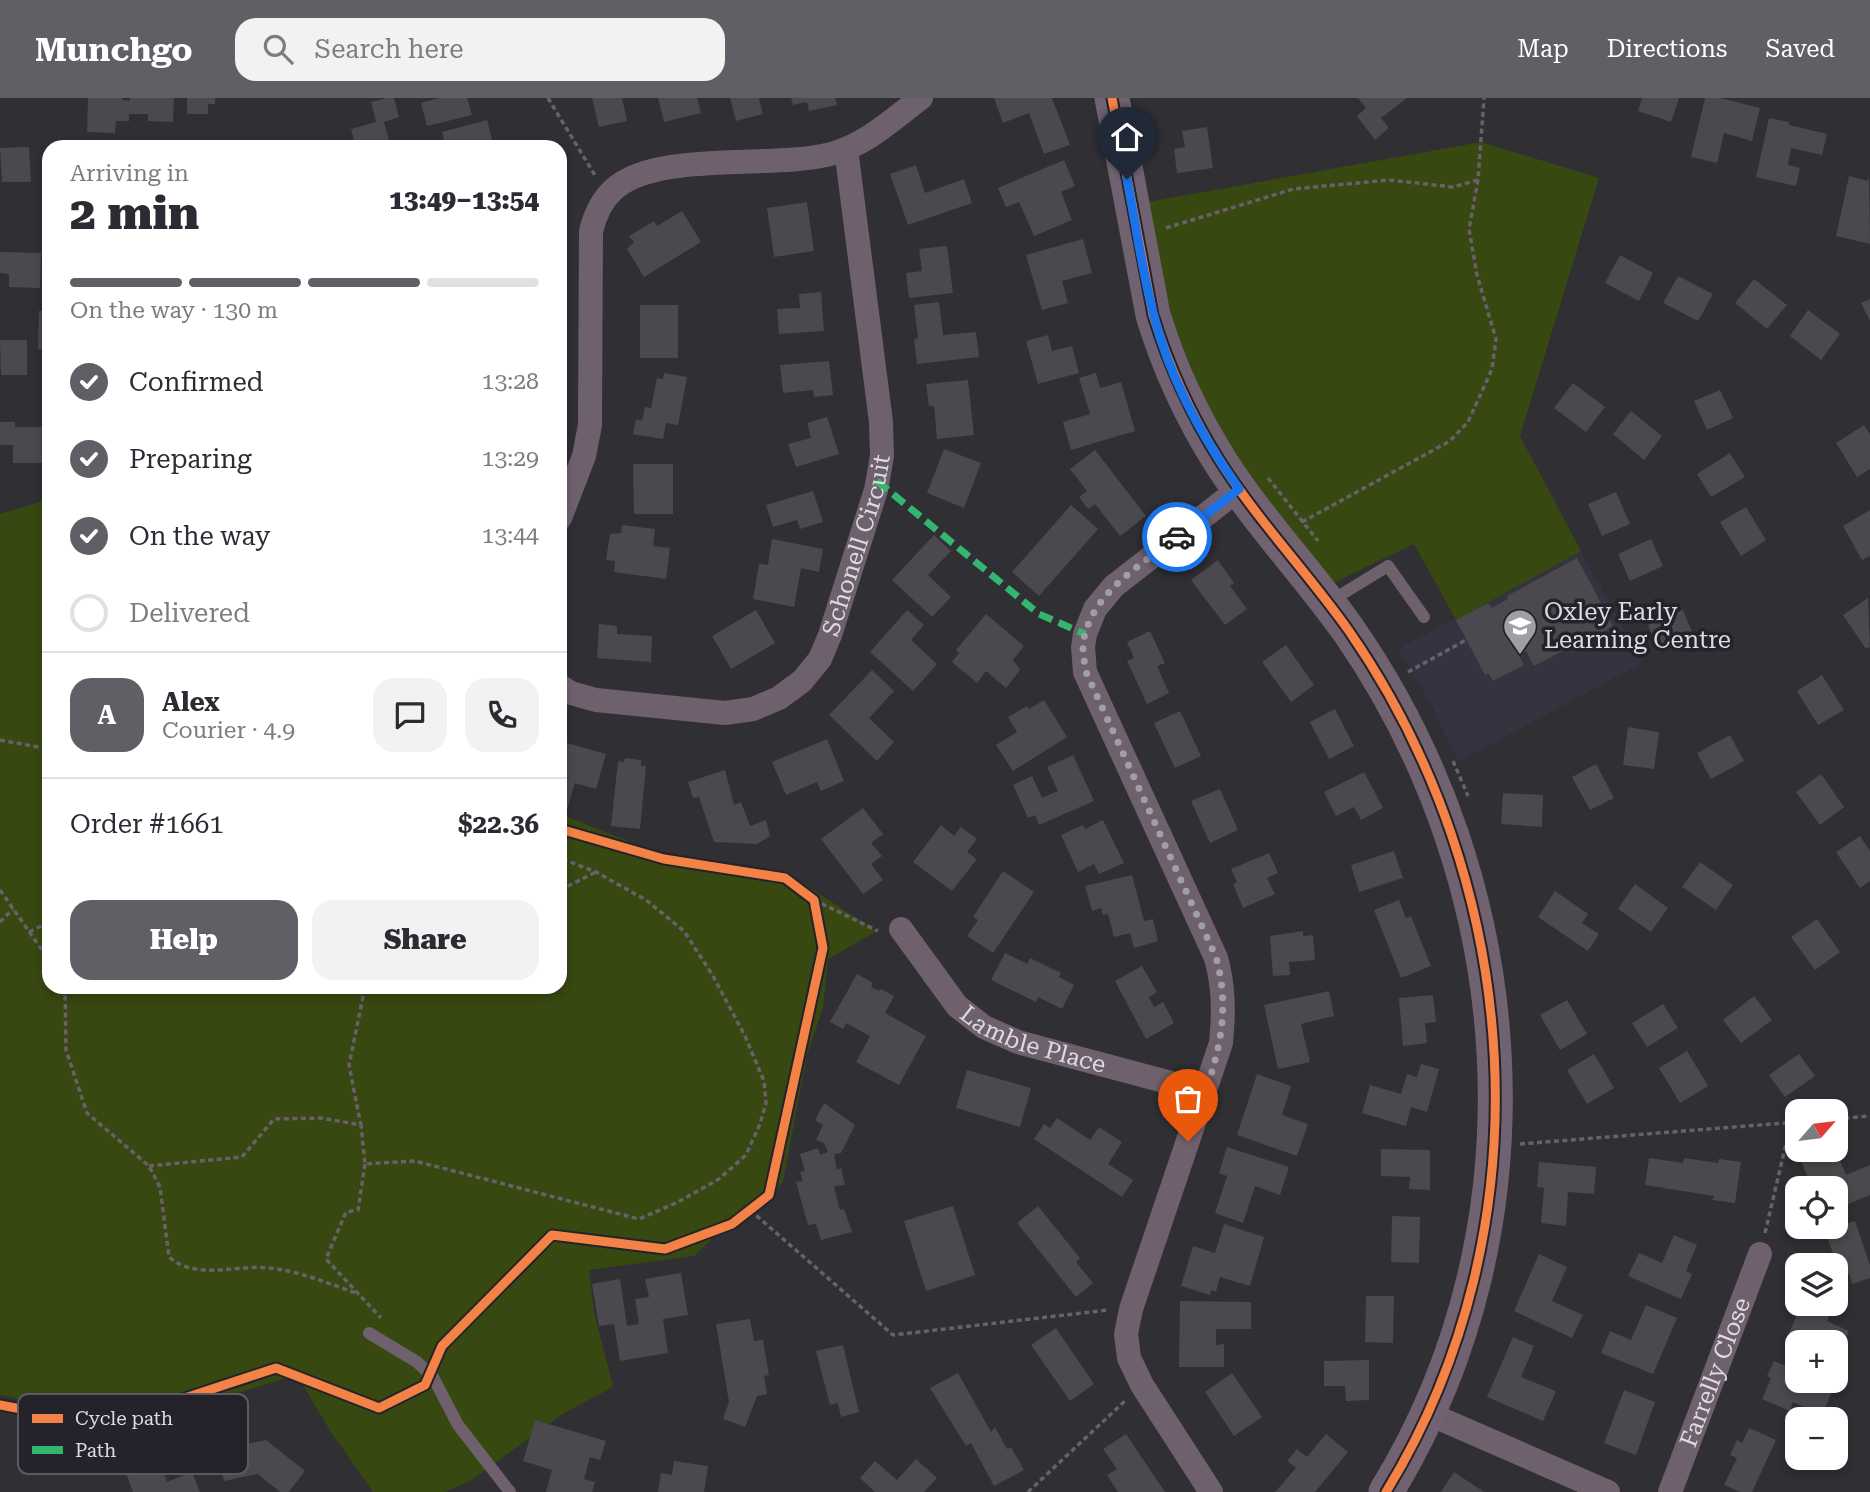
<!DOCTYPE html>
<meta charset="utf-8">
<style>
body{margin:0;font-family:"Roboto Serif",serif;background:#f2f2f3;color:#2b2b33;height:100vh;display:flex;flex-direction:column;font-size:26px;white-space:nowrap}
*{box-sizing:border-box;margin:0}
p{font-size:23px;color:#7c7c81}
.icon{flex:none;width:38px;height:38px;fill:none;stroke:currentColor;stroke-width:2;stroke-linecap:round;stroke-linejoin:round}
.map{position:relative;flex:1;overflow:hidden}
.panel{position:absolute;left:42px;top:42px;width:525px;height:854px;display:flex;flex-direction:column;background:#fff;border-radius:21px;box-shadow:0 4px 10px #0003}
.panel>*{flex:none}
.needle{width:46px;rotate:62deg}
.buttons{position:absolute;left:1785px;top:1001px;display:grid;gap:14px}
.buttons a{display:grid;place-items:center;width:63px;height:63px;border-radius:14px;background:#fff;box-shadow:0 4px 10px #0003;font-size:35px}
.pin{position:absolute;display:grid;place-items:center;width:60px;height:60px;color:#fff;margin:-72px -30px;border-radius:50% 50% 50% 0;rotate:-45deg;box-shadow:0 0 7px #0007}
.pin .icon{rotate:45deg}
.courier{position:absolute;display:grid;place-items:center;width:70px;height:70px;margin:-35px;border:5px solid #1a73e8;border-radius:50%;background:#fff;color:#222;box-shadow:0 2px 9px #0007}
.overview em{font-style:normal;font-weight:800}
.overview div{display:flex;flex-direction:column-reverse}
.overview{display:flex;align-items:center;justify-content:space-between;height:119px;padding:0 28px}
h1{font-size:46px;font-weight:800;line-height:52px}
.bar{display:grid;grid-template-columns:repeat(4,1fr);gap:10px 7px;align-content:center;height:84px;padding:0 28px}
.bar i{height:9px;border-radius:5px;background:#e1e1e2}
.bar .current{background:#5f5f66}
.bar p{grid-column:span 4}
.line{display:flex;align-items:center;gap:18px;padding:0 28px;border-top:2px solid #e1e1e2}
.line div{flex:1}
.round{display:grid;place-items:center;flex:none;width:74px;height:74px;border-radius:21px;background:#f2f2f3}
ol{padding:0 28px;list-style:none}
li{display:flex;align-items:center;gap:21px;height:77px}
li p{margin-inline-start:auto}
li .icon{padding:7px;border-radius:50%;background:#5f5f66;color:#fff;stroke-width:4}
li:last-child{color:#7c7c81}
li i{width:38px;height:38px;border:4px solid #e1e1e2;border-radius:50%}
.action{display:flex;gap:14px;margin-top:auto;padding:14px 28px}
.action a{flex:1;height:80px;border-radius:21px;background:#5f5f66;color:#fff;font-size:28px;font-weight:800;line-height:80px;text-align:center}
.action a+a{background:#f2f2f3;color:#2b2b33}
header{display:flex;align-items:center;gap:42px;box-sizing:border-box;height:98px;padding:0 35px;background:#5f5f66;color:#fff}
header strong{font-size:33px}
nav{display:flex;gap:38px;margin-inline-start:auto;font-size:24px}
.search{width:490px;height:63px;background:#f2f2f3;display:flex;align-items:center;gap:18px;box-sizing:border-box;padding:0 24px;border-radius:21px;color:#7c7c81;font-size:26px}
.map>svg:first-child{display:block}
</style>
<header>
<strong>Munchgo</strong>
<div class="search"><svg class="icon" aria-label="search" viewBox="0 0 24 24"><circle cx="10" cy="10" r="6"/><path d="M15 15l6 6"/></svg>Search here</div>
<nav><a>Map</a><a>Directions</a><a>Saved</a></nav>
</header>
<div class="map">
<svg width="1870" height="1394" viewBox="0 0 1870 1394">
<rect width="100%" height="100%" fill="#2f2f34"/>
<path fill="#353340" d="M1581,453L1642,565L1458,664L1431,606L1398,551Z"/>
<path fill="#384811" d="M1481,44L1599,80L1520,338L1581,453L1456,522L1414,446L1333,485L1281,421L1216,330L1172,223L1148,104Z
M49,399V889H560V716L653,753L793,779L877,833L828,861L823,910L807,957L783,1084L757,1111L720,1133L694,1158L589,1172L594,1214L613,1289L564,1315L470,1383L445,1394H373L329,1331L297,1277C243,1292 189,1315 132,1318C88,1320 43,1305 0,1297V416L37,405Z"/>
<path fill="#4b494d" d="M88,0H122V2L130,3V0H174L173,24L148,23V16H129V23H116L115,35L87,34Z
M187,0H215V6H208V16H187Z
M386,0H394L399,19L384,24L391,49H356L351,31L376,24L371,4Z
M439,0H467L472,17L427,28L421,5Z
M592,0H622L627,23L599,29Z
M658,0H697L701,15L664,24Z
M730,0H759L763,16L736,23Z
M791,0H835L837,7L809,13L807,4L793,7Z
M994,0H1052L1070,47L1044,56L1029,15L1003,25Z
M1358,0H1407L1381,20L1389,30L1375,42L1357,18L1366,10Z
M1642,0H1679L1671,24L1638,13Z
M1705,0H1720L1760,10L1752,43L1724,35L1717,65L1691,59Z
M1769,20L1789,24V27L1827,36L1822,57L1791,50L1788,67L1800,70L1796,88L1756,79Z
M487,22L494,49H446L442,34Z
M1207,29L1213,70L1177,75L1174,51L1185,49L1182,33Z
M29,49L31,84H2L0,50Z
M1064,62L1075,88L1061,94L1072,122L1034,138L1019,104L1006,109L998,90Z
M916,67L925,95L964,81L972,105L908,127L890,76Z
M1869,77L1870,146L1836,138L1849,78L1868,83Z
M807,104L814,153L774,159L767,110Z
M682,113L701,144L644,179L627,151L634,144L629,138L654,123L657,128Z
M1083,141L1092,175L1062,183L1068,205L1042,212L1026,157Z
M947,148L953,195L909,200L906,175L922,173L919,151Z
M0,154L41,155L40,190L9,189V176L0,175Z
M1620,157L1653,175L1639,203L1605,185Z
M1678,178L1713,196L1698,223L1663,205Z
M1754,181L1787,207L1767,231L1735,205Z
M821,194L824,233L779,236L777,211L800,210L799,196Z
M1870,201V223L1861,205Z
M939,204L943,237L976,234L979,259L917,266L914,241L918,240L914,207Z
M640,207H678V260H640Z
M1808,212L1840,236L1821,262L1790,238Z
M39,213H49V251H38Z
M1048,237L1052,253L1072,248L1079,275L1038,286L1026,243Z
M0,242H27V277H1Z
M829,263L833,297L814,299L813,292L783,295L780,267Z
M664,275L687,279L678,327L666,325L663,341L633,336L636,321L642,323L645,309L651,310L657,280L663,281Z
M1096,275L1100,290L1121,284L1135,333L1071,352L1063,324L1090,316L1079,280Z
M968,282L974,337L937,341L934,308H929L926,286Z
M1573,285L1605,309L1586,334L1554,310Z
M1720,292L1733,320L1707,332L1694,303Z
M1631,313L1662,338L1644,362L1613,336Z
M827,319L839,356L796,369L788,346L811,340L807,325Z
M0,324H15V329H49V352H44L45,365H13V347H0Z
M1864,327L1870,337V371L1857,379L1836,345Z
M944,351L981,365L964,410L927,395Z
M1095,352L1146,418L1120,438L1095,406L1088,411L1079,399L1087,393L1070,371Z
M1730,355L1745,379L1711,399L1697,376Z
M633,366H673V416H634Z
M813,393L823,424L800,431L797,422L773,429L766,407Z
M1616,394L1630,426L1602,438L1588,406Z
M1071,407L1098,431L1039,498L1012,474Z
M1746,409L1766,442L1741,458L1720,424Z
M1870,412V458L1862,462L1843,428Z
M622,427L655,431L653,448L670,450L666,481L614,474L615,463L606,462L610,436L621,435Z
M934,437L951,453L928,477L951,499L932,519L892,482Z
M772,441L823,451L819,474L801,470L794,509L753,501L759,466L768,467Z
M1651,441L1663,468L1630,483L1618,456Z
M1577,460L1613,528L1577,548L1570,537L1563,541L1568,550L1534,568L1526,553L1519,557L1524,567L1493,583L1488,575L1485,577L1456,522L1488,505L1492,510L1508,501L1507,498Z
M1218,462L1234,485L1230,488L1247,511L1225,527L1191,482Z
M1868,500L1870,549L1866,551L1843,517Z
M756,512L775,545L731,571L712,538Z
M907,512L924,527L911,542L937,566L913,593L870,554Z
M1683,512L1694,539L1659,554L1648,527Z
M986,516L1024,548L1013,562L1020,572L1006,590L986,573L977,585L952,564L959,555L956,552Z
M599,526L617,528V536L652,538L651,564L597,560Z
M1150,533L1165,565L1157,568L1169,595L1147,606L1127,563L1134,560L1127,544Z
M1286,547L1314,587L1291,604L1262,564Z
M872,572L894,593L869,620L894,644L877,663L829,617Z
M1822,577L1844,612L1818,627L1797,593Z
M1044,602L1067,639L1013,673L996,647L1017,634L1008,619L1027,608L1029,611Z
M1335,611L1354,648L1329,661L1310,624Z
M1180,613L1201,658L1175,670L1154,625Z
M1628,629L1659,634L1654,671L1623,667Z
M1730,637L1744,663L1711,681L1697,655Z
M827,641L844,683L821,693L817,684L786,697L772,664Z
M560,643L606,656L596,691L575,685L567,711L560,709Z
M1073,657L1094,703L1039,727L1035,717L1028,720L1013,687L1032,678L1042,700L1058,693L1047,669Z
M625,660L641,662V668H646L640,731L611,728L618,663L624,664Z
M1596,666L1614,700L1590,712L1572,679Z
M725,672L734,707L741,704L750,728L766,722L770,738L757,746L714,744L699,699L693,700L688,684Z
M1364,674L1383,710L1361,722L1354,709L1336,718L1324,694Z
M1821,676L1844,709L1820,727L1796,694Z
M1220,691L1238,732L1210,745L1191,703Z
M1503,695L1543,697L1542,729L1501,726Z
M863,710L883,736L871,745L882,758L871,766L883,782L863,796L821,741Z
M1103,722L1124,765L1099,776L1094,766L1078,774L1061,737L1083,727L1085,731Z
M941,727L954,738L961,729L977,741L967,754L977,761L952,793L913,764Z
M1860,738L1870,753V783L1860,790L1836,754Z
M1394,753L1403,780L1359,794L1351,767Z
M1269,755L1278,775L1267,780L1275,796L1243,810L1233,786L1237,784L1231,771Z
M1700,764L1733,787L1716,812L1682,789Z
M1003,773L1034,794L993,855L967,838L978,822L973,819Z
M1132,777L1144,823L1153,821L1158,843L1134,850L1130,835L1114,839L1108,816L1103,817L1101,810L1092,813L1085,788Z
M1635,786L1668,810L1651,834L1618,811Z
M1555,793L1588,816L1582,825L1599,836L1588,853L1538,819Z
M1399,802L1406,820L1411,818L1431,868L1401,880L1374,812Z
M1817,821L1840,854L1815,872L1791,839Z
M1303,833V838L1313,837L1315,862L1289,864L1290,877L1273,878L1270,838Z
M1005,855L1027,866L1030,860L1061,875L1059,879L1074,887L1062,911L1038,899L1036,904L991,882Z
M1142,868L1157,894L1149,899L1154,909L1163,904L1174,925L1146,941L1115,883Z
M857,876L873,885L871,889L879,893L881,891L894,898L885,915L926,938L899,987L856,964L870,938L846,925L843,931L830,924Z
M1329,893L1334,918L1301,926L1310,964L1278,971L1264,907Z
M1433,897L1436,924L1425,925L1427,945L1403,948L1399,900Z
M1754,898L1772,922L1741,945L1723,922Z
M1567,902L1587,936L1560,952L1540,917Z
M1663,906L1678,930L1647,949L1632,925Z
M1687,953L1708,988L1680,1005L1659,970Z
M1594,956L1614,990L1587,1006L1567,972Z
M1799,956L1815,978L1785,999L1769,977Z
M1421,966L1439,971L1427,1014L1411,1009L1406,1028L1362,1015L1370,987L1401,996L1407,976L1417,979Z
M967,972L1031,990L1020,1029L956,1010Z
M1257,976L1291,988L1282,1017L1308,1026L1297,1058L1237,1037Z
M824,1005L855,1027L841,1055L834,1056L837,1072L841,1070L845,1087L834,1088L840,1112L844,1111L852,1134L821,1142L816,1126L808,1127L796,1084L803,1083L800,1074L805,1073L800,1056L818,1050L820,1057L828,1054L824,1045L816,1042L823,1027L815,1022Z
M1057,1020L1090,1042L1099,1029L1122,1044L1108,1066L1133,1082L1122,1099L1034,1041L1044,1026L1050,1030Z
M1227,1049L1289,1069L1280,1097L1255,1088L1243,1125L1215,1115L1227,1078L1219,1075Z
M1381,1051L1430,1052V1092L1409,1091L1410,1079L1381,1078Z
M1820,1052H1836L1846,1077L1870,1067V1097L1836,1111V1090H1812L1800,1060Z
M1649,1060L1683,1065L1684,1060L1718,1065L1719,1061L1741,1064L1735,1105L1712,1102L1714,1098L1645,1087Z
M1539,1064L1596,1069L1594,1096L1568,1094L1566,1128L1541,1125L1544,1090L1537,1089Z
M953,1108L975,1177L926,1193L904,1123Z
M1038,1108L1080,1160L1076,1164L1093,1185L1076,1199L1017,1125Z
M1392,1118L1420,1119L1419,1165L1391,1164Z
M1855,1123L1870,1167V1180L1852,1186L1849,1175L1841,1178L1825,1133Z
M1224,1126L1264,1139L1250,1188L1220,1179L1216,1194L1211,1192L1210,1197L1181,1188L1193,1148L1215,1155Z
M1674,1137L1697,1147L1686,1173L1692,1176L1681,1201L1628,1178L1639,1155L1662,1165Z
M1539,1156L1567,1169L1552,1203L1583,1217L1572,1240L1514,1213Z
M681,1175L688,1217L663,1221L668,1255L620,1263L614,1226L599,1228L592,1186L620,1181L627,1228L639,1226L635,1201L649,1199L645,1181Z
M1366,1198H1394L1393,1245L1365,1244Z
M1180,1203L1251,1204V1231H1216V1247L1224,1246V1269H1179Z
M1802,1206H1835L1827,1223L1849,1233L1836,1264V1244H1797V1247L1786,1242Z
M1646,1207L1677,1220L1653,1276L1601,1255L1610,1233L1631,1242Z
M750,1221L754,1243L763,1242L769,1277L764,1278L767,1296L757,1298L745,1329L723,1321L729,1304L716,1226Z
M1056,1230L1094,1286L1070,1303L1031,1247Z
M1513,1239L1534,1248L1521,1279L1556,1293L1543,1323L1487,1299Z
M843,1247L859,1314L841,1319L838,1305L830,1307L816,1253Z
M1369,1262V1302L1346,1303L1345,1288H1324V1263Z
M1774,1263L1797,1273V1283H1820L1834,1289L1822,1317L1793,1304L1790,1313L1762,1301L1771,1280L1767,1278Z
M958,1275L991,1334L995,1329L1007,1351L1011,1349L1024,1372L994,1388L971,1345L966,1348L930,1290Z
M1232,1275L1262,1319L1234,1338L1205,1294Z
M1624,1292L1655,1304L1636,1357L1604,1345Z
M535,1322L606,1343L600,1362L590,1359L584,1381L595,1384L592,1394H546L552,1372L523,1363Z
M1749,1330L1776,1342L1752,1394H1740L1724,1387L1737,1360L1730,1357L1737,1342L1742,1345Z
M1126,1336L1165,1394H1118L1107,1377L1117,1371L1103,1351Z
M1326,1336L1348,1354L1315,1394H1275L1296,1370L1287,1363L1297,1351L1307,1359Z
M266,1342L305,1373L289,1394H280L258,1376L224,1383L217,1352Z
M916,1361L937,1380L924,1394H875L860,1380L875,1363L897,1382Z
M674,1363L708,1368L704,1394H658L661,1375L672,1377Z
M149,1367L152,1374L162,1370L167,1384L192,1374L200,1394H133L126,1375Z
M1454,1374L1484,1394H1441Z"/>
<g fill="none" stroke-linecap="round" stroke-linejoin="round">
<path stroke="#69606a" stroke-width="3.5" stroke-dasharray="5 3.5" stroke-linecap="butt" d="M548,0L596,79
M1166,130L1293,91L1389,82L1453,89L1478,82
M1268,380L1318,443
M1302,424L1450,343L1468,324L1492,271L1496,241L1477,177L1469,131L1478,82L1484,0
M1408,574L1466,542
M0,642L49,651
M1453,663L1468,698
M0,792L49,862
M560,792L596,774
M814,802L878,833
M0,824L13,811
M29,834L49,824
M65,889L66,952L87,1015L149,1068L160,1089L169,1159C197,1183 236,1166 269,1170C300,1173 329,1186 359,1196
M1836,1021L1870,1018
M361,1028L349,967L365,889
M1520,1046L1797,1024
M365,1066L358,1112L346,1114L326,1161L381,1220
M149,1068L242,1059L274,1021L321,1020L361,1027L365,1066L415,1063L639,1121L678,1104L719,1081L746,1057L760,1026L766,1005L764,983L745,938L713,878L684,833L646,802L596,774L560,760
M750,1112L893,1237L1108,1212
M1765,1135L1791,1025
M1028,1394L1126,1302"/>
<path stroke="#6f606d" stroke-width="12" d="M1329,504L1388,468L1424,519
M369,1235L417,1264L433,1279L458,1327L510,1394"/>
<g stroke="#6f606d" stroke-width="24">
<path d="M560,420L584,358L590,327L591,133C595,117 601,103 613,92C655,52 773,71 831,56C866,47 893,21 921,0"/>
<path id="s1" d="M560,588L571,595L596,602L725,615L753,611L779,600L802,583L820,561L830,537L876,392L882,358L881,324L846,51"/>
<path id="s2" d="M901,831L957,908L984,929L1018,944L1205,994"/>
<path d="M1427,1315L1608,1394"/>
<path d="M1211,1394L1142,1287L1129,1260L1126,1236L1131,1211L1221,945C1224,915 1224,889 1216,860L1085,574L1083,549L1085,536L1095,511L1114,488L1239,391"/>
<path id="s3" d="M1670,1394L1760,1156"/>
</g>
<path stroke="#706270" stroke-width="35" d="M1112,0L1153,217C1169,269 1191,317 1220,363C1258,423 1308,475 1349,533C1524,786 1549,1128 1386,1394"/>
<path stroke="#33b770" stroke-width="7" stroke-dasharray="14 7" stroke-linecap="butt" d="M877,383L1039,516L1085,536"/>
<g stroke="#24232c" stroke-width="13">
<path id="cycleway" d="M1112,0L1153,217C1169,269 1191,317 1220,363C1258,423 1308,475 1349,533C1524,786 1549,1128 1386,1394
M0,1307L103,1327L276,1270L379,1310L425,1287L442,1248L552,1137L665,1151L732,1126L769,1097L823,850L814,802L785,780L664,761L560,731"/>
</g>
<use href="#cycleway" stroke="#f48246" stroke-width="9"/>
</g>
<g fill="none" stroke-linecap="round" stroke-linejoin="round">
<path stroke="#9f9fa4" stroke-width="7" stroke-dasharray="0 12.6" d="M1177,439C1143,466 1097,491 1085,536C1081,548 1084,561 1086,574L1216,859C1235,928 1210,979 1188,1043"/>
<path stroke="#1a73e8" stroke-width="9" d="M1127,81C1136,127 1142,173 1154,218C1170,281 1202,339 1239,391L1177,439"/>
</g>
<defs>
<g id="school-pin" transform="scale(1.75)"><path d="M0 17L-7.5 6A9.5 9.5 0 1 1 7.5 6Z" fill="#9f9fa4" stroke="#24232c"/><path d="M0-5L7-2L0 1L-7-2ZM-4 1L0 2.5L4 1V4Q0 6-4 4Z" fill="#fff"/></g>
</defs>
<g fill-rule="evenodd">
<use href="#school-pin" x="1520" y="528"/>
</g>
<g text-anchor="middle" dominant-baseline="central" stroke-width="7" stroke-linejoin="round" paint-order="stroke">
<g font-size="24" fill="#dbdbe1" stroke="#24232c">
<text stroke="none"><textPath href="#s1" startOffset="402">Schonell Circuit</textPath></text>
<text stroke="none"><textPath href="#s2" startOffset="180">Lamble Place</textPath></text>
<text stroke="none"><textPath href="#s3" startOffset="128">Farrelly Close</textPath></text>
</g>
<g font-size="24" fill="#dbdbe1" stroke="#24232c" text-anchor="start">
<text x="1544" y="514">Oxley Early<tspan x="1544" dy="28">Learning Centre</tspan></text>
</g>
</g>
<rect x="18" y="1296" width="230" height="80" rx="10" fill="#24232c" stroke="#5b5a62" stroke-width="2"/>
<rect x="32" y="1316" width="31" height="9" fill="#f48246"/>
<rect x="32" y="1348" width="31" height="8" fill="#33b770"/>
<g font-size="19" fill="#dbdbe1">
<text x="75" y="1327">Cycle path</text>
<text x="75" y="1359">Path</text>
</g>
</svg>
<div class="buttons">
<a><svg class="needle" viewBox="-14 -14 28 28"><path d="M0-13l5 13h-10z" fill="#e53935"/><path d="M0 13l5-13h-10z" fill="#7c7c81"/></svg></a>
<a><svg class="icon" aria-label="locate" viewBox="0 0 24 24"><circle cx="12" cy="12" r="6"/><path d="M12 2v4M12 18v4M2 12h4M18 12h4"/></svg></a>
<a><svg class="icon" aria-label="layers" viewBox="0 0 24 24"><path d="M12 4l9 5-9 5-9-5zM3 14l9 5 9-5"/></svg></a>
<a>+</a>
<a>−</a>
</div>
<div class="pin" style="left:1188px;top:1043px;background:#ea580c"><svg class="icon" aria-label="bag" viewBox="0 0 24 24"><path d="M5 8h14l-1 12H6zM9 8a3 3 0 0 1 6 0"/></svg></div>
<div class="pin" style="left:1127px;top:81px;background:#1f2937"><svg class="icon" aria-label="home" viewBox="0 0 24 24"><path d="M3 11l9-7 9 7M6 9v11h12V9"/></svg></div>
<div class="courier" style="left:1177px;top:439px"><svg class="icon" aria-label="car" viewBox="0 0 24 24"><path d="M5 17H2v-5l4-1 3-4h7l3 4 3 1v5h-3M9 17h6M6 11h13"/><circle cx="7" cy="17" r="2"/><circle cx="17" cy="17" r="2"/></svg></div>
<section class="panel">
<div class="overview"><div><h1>2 min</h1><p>Arriving in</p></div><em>13:49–13:54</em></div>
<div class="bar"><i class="current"></i><i class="current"></i><i class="current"></i><i></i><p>On the way · 130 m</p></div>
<ol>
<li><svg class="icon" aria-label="check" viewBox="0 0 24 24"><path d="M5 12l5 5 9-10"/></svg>Confirmed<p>13:28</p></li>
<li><svg class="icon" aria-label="check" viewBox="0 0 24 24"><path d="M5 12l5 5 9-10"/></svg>Preparing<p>13:29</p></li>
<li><svg class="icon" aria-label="check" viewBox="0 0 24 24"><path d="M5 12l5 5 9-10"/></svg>On the way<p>13:44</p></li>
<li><i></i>Delivered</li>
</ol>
<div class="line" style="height:126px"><b class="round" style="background:#5f5f66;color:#fff">A</b><div><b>Alex</b><p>Courier · 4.9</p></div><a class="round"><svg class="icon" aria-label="chat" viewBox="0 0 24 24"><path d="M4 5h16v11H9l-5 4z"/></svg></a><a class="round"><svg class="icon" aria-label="phone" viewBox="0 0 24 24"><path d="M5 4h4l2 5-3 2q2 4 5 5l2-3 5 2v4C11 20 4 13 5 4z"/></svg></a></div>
<div class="line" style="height:91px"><div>Order #1661</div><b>$22.36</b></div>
<div class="action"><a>Help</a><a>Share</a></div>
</section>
</div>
